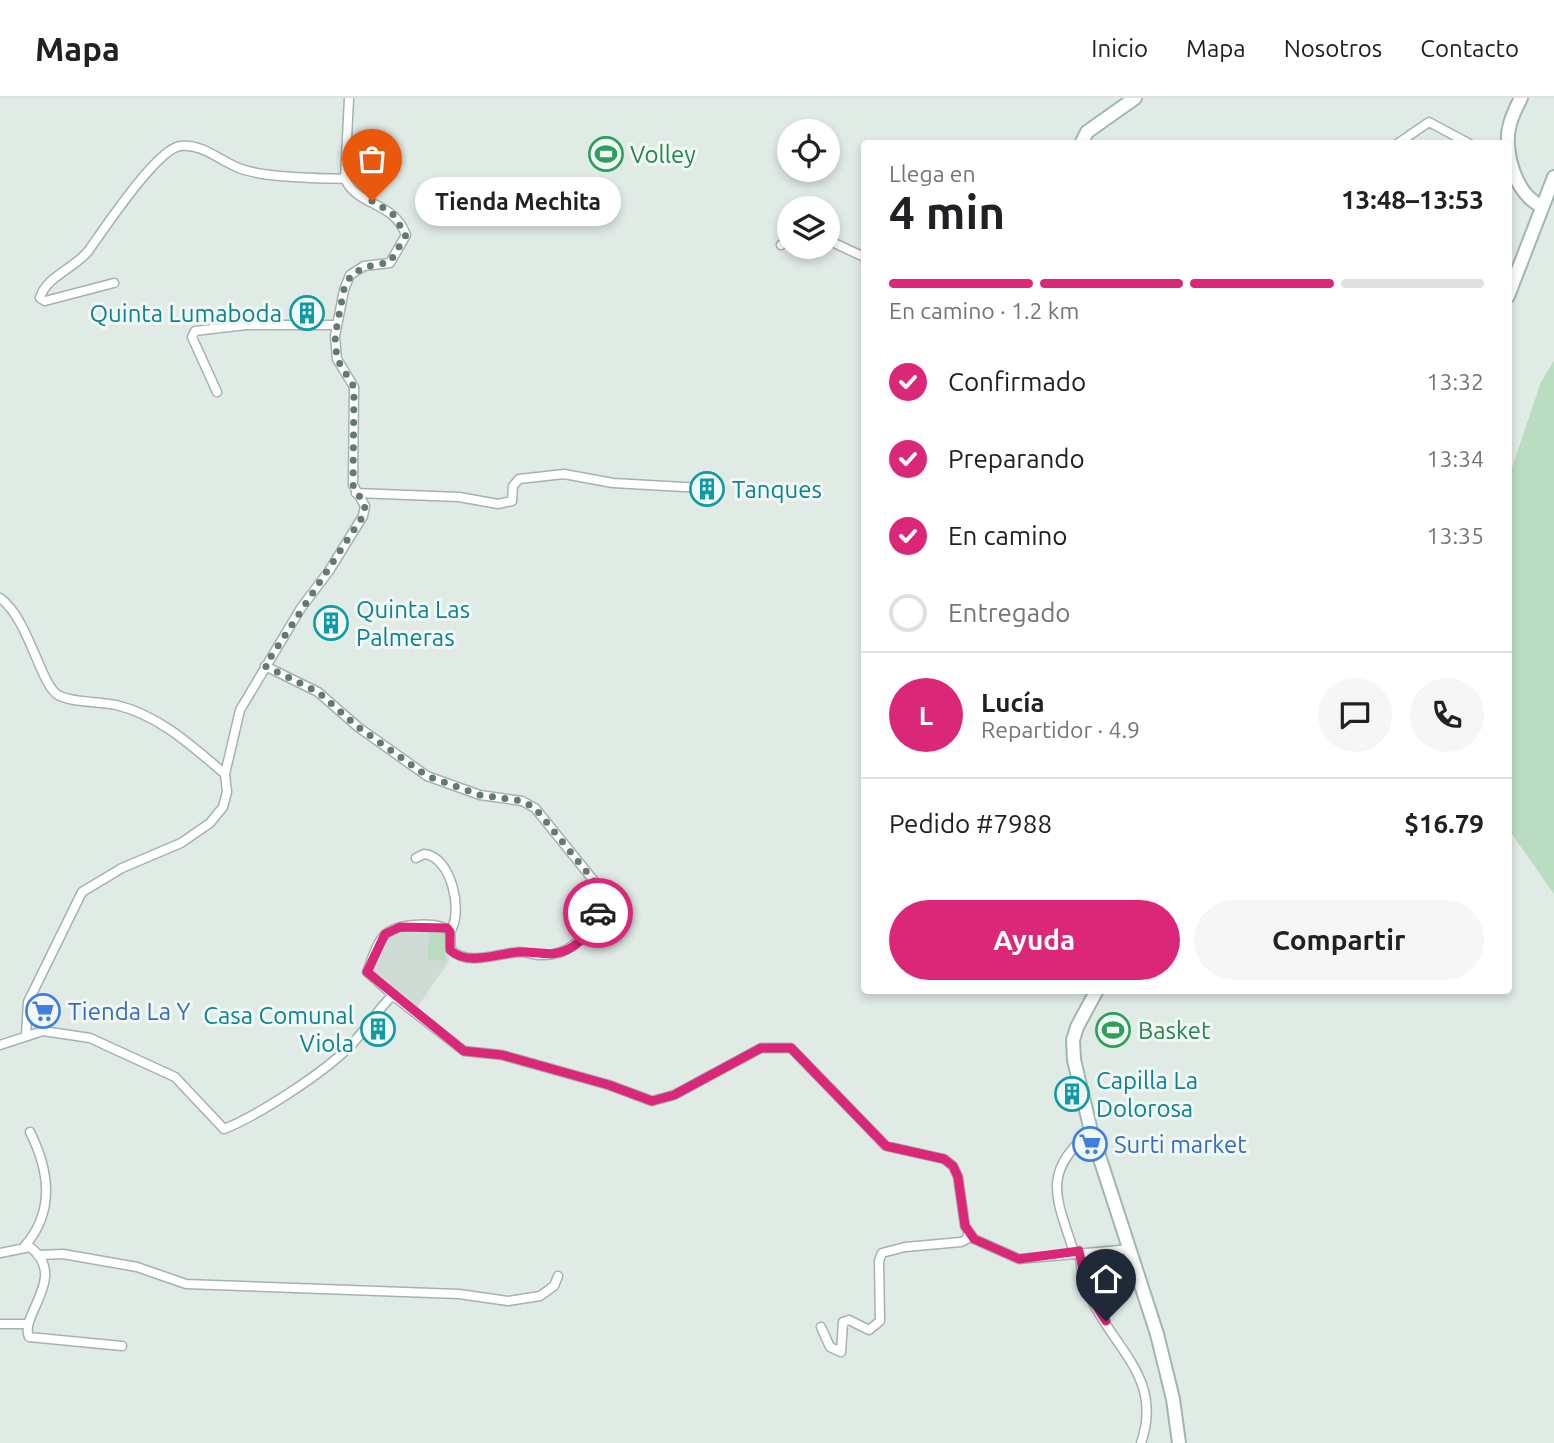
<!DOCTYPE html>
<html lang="es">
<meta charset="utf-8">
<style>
body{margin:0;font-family:Ubuntu,sans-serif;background:#f6f6f6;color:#202124;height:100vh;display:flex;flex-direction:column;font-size:26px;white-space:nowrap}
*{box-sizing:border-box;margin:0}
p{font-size:23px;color:#757577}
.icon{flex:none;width:38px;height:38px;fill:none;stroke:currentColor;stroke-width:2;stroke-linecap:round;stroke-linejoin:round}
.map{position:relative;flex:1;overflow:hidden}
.details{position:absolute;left:861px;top:42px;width:651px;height:854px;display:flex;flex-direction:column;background:#fff;border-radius:7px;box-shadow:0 4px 10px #0003}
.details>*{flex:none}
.fabs{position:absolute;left:777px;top:21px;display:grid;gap:14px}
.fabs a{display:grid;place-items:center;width:63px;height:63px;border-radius:50%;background:#fff;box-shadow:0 4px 10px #0003;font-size:35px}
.pin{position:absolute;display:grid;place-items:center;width:60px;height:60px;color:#fff;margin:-72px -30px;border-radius:50% 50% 50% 0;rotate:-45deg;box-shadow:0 0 7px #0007}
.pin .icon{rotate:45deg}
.courier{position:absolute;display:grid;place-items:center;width:70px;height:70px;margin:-35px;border:5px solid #db2777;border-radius:50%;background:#fff;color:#222;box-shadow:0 2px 9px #0007}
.bubble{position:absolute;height:49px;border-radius:24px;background:#fff;box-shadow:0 4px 10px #0003;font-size:23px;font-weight:600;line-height:49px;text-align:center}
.head em{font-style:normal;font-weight:600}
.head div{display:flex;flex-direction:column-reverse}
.head{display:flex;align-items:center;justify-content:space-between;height:119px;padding:0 28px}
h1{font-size:46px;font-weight:600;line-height:52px}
.bar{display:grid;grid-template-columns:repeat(4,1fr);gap:10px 7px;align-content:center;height:84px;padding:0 28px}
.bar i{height:9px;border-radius:5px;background:#e0e0e0}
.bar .selected{background:#db2777}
.bar p{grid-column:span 4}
.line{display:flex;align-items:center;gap:18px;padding:0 28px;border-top:2px solid #e0e0e0}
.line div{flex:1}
.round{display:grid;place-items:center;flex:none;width:74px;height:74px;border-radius:37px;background:#f6f6f6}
ol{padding:0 28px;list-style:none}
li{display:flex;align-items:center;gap:21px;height:77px}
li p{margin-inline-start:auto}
li .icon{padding:7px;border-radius:50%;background:#db2777;color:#fff;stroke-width:4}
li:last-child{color:#757577}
li i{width:38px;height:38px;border:4px solid #e0e0e0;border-radius:50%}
.action{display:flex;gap:14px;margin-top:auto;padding:14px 28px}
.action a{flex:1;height:80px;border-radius:42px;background:#db2777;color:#fff;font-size:28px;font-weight:600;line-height:80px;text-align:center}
.action a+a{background:#f6f6f6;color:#202124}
header{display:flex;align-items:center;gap:42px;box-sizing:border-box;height:98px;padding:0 35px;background:#fff;border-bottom:2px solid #e0e0e0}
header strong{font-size:33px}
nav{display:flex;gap:38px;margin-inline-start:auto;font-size:24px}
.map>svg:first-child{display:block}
</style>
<header>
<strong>Mapa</strong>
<nav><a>Inicio</a><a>Mapa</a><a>Nosotros</a><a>Contacto</a></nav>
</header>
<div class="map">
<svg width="1554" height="1345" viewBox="0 0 1554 1345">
<rect width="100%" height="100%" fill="#e1ebe6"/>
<path fill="#cfdbd5" d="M399,831L447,832L449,863L417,910L403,897L369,874L387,836Z"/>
<path fill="#baddc2" d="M567,86L587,89L583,120L563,117Z
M1554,263V796L1509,732L1508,381L1541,284Z
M429,833L446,834L445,863L428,862Z"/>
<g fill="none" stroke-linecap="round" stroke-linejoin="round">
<g stroke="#a4b3ad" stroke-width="11">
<path id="street" d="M1397,46L1429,24L1470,46
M828,142L864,159
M781,147L789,141
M114,185L45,203L40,200C45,179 77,169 89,152C104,131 156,52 180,48C202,45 220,63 239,70C264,80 317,80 345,81
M217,294L192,239L195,233L246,227H337
M356,395L459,399L498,406L512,403L513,388L519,381L564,376L613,385L702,390
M0,500C29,521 40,586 58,597C72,605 99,603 116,607C159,617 192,648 225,676
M265,568L318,594L358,629L427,678L480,697L522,703L535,710L603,794C606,805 601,810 596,819C584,841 568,858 541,857C534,857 527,854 519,854C498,855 469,869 451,852L450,834C440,823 400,825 387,835C377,842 372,862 367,874L395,899
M416,760L424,756C451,758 464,813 450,834
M26,937L28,904L82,794L122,770L181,745L210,725L223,709L227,694L225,676L240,612L301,510L329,473L363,418L365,408L353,387L354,289L337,261L335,238L344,192L350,177L364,168L390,165L406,137C393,102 359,110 345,81L349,0
M0,947L43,933L90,940L175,979L224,1031C257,1018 322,976 348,950C364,935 375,915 390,900L395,899L464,953L502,957L609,987L652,1003L674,997L761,950H791L886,1048L944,1061L953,1068L958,1079L965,1128L974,1141L1019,1161L1131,1151
M24,1149C55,1114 50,1074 30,1034
M1079,1153C1081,1168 1083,1183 1089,1196C1112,1250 1164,1279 1141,1345
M1074,1154C1056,1099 1041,1075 1091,1033
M0,1155L30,1149C69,1179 19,1217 29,1239L122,1248
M38,1157L63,1156L137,1169L186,1186L459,1196L508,1203L540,1198L554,1188L558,1178
M0,1226H27
M821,1229L830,1249L841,1254L843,1224L849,1222L869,1232L880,1223L879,1163L882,1155L905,1149L961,1144L967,1141L968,1135"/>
</g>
<g stroke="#9fb7ae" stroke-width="16">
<path id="secondary" d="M1521,0C1517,8 1512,17 1510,26C1502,52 1516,98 1542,108
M1081,46L1087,34L1135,0
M1508,198L1554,79
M1097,892L1077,929L1073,942L1074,962L1091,1033L1157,1236L1173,1301L1179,1345"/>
</g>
<use href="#street" stroke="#fff" stroke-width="8"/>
<use href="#secondary" stroke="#fff" stroke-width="12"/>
</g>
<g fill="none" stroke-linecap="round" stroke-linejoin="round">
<path stroke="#647972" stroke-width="7" stroke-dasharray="0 12.6" d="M372,103L392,115L406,137L390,164L365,169L351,177L344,191L335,238L337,261L354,289L353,387L365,408L363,418L265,568L318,594L358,629L427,678L480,697L522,703L535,710L603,794L605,802L598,815"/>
<path stroke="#db2777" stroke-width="9" d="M598,815C591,828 585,841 572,849C554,861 538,853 519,854C498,855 469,869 450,852V834L447,830L400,829L385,836L367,874L464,953L502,957L609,987L652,1003L674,997L761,950H791L886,1048L944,1061L953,1068L958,1079L965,1128L974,1141L1019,1161L1079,1153L1088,1195L1106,1223"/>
</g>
<defs>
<g id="stadium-ring" transform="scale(1.75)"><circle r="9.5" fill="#f1f8f4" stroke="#2e9e5b" stroke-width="1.5"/><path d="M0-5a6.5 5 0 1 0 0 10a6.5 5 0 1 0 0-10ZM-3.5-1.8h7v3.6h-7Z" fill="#2e9e5b"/></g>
<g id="building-ring" transform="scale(1.75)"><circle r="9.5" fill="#f1f8f4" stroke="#0f9aa8" stroke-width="1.5"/><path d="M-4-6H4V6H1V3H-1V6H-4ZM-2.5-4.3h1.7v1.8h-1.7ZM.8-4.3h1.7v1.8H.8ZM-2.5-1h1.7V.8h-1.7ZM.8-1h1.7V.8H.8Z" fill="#0f9aa8"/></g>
<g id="supermarket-ring" transform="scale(1.75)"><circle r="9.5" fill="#f1f8f4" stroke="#3f7fe0" stroke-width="1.5"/><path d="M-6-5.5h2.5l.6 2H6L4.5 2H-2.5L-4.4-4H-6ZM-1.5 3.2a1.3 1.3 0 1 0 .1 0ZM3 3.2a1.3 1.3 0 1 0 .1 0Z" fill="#3f7fe0"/></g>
</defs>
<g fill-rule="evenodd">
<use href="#stadium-ring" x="606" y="56"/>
<use href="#building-ring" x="307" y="215"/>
<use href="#building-ring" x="707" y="391"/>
<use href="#building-ring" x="331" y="525"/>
<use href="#supermarket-ring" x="43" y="913"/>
<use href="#building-ring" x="378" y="931"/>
<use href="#stadium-ring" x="1113" y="932"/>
<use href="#building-ring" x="1072" y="996"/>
<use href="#supermarket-ring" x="1090" y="1046"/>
</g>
<g text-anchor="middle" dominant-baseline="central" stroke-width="6" stroke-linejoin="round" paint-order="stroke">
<g font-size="24" fill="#27864d" stroke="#f1f8f4" text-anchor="start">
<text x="630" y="56">Volley</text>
<text x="1138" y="932">Basket</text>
</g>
<g font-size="24" fill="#0d838f" stroke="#f1f8f4" text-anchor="start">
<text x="282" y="215" text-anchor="end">Quinta Lumaboda</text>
<text x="732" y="391">Tanques</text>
<text x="356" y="511">Quinta Las<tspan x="356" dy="28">Palmeras</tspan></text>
<text x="354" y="917" text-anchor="end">Casa Comunal<tspan x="354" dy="28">Viola</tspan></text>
<text x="1096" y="982">Capilla La<tspan x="1096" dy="28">Dolorosa</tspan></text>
</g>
<g font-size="24" fill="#366cbe" stroke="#f1f8f4" text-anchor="start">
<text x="68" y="913">Tienda La Y</text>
<text x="1114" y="1046">Surti market</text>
</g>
</g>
</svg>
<div class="fabs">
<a><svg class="icon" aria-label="locate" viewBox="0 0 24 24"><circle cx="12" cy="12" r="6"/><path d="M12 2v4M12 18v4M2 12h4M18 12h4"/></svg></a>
<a><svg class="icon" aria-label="layers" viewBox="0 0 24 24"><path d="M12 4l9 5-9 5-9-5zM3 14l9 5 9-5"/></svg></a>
</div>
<div class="pin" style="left:372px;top:103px;background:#ea580c"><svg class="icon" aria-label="bag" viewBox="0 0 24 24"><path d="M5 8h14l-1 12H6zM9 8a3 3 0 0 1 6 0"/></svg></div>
<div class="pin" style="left:1106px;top:1223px;background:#1f2937"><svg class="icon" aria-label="home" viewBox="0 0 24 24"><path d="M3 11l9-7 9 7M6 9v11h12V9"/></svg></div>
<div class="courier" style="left:598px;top:815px"><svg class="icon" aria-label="car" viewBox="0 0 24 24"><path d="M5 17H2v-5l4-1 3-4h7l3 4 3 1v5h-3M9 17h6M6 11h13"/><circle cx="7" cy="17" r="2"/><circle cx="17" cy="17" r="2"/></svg></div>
<div class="bubble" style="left:415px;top:79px;width:206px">Tienda Mechita</div>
<section class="details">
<div class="head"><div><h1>4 min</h1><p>Llega en</p></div><em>13:48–13:53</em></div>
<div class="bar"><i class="selected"></i><i class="selected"></i><i class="selected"></i><i></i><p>En camino · 1.2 km</p></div>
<ol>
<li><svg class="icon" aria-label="check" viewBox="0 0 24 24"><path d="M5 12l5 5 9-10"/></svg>Confirmado<p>13:32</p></li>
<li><svg class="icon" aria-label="check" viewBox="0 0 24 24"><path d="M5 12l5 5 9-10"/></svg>Preparando<p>13:34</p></li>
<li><svg class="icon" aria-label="check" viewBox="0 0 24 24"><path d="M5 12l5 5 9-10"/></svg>En camino<p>13:35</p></li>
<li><i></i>Entregado</li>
</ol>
<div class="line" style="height:126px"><b class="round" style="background:#db2777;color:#fff">L</b><div><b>Lucía</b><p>Repartidor · 4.9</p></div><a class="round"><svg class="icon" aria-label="chat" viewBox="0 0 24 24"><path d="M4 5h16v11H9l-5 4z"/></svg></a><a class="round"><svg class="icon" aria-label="phone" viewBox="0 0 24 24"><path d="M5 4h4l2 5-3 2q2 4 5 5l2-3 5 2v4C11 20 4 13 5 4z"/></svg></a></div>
<div class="line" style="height:91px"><div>Pedido #7988</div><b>$16.79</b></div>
<div class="action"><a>Ayuda</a><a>Compartir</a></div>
</section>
</div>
